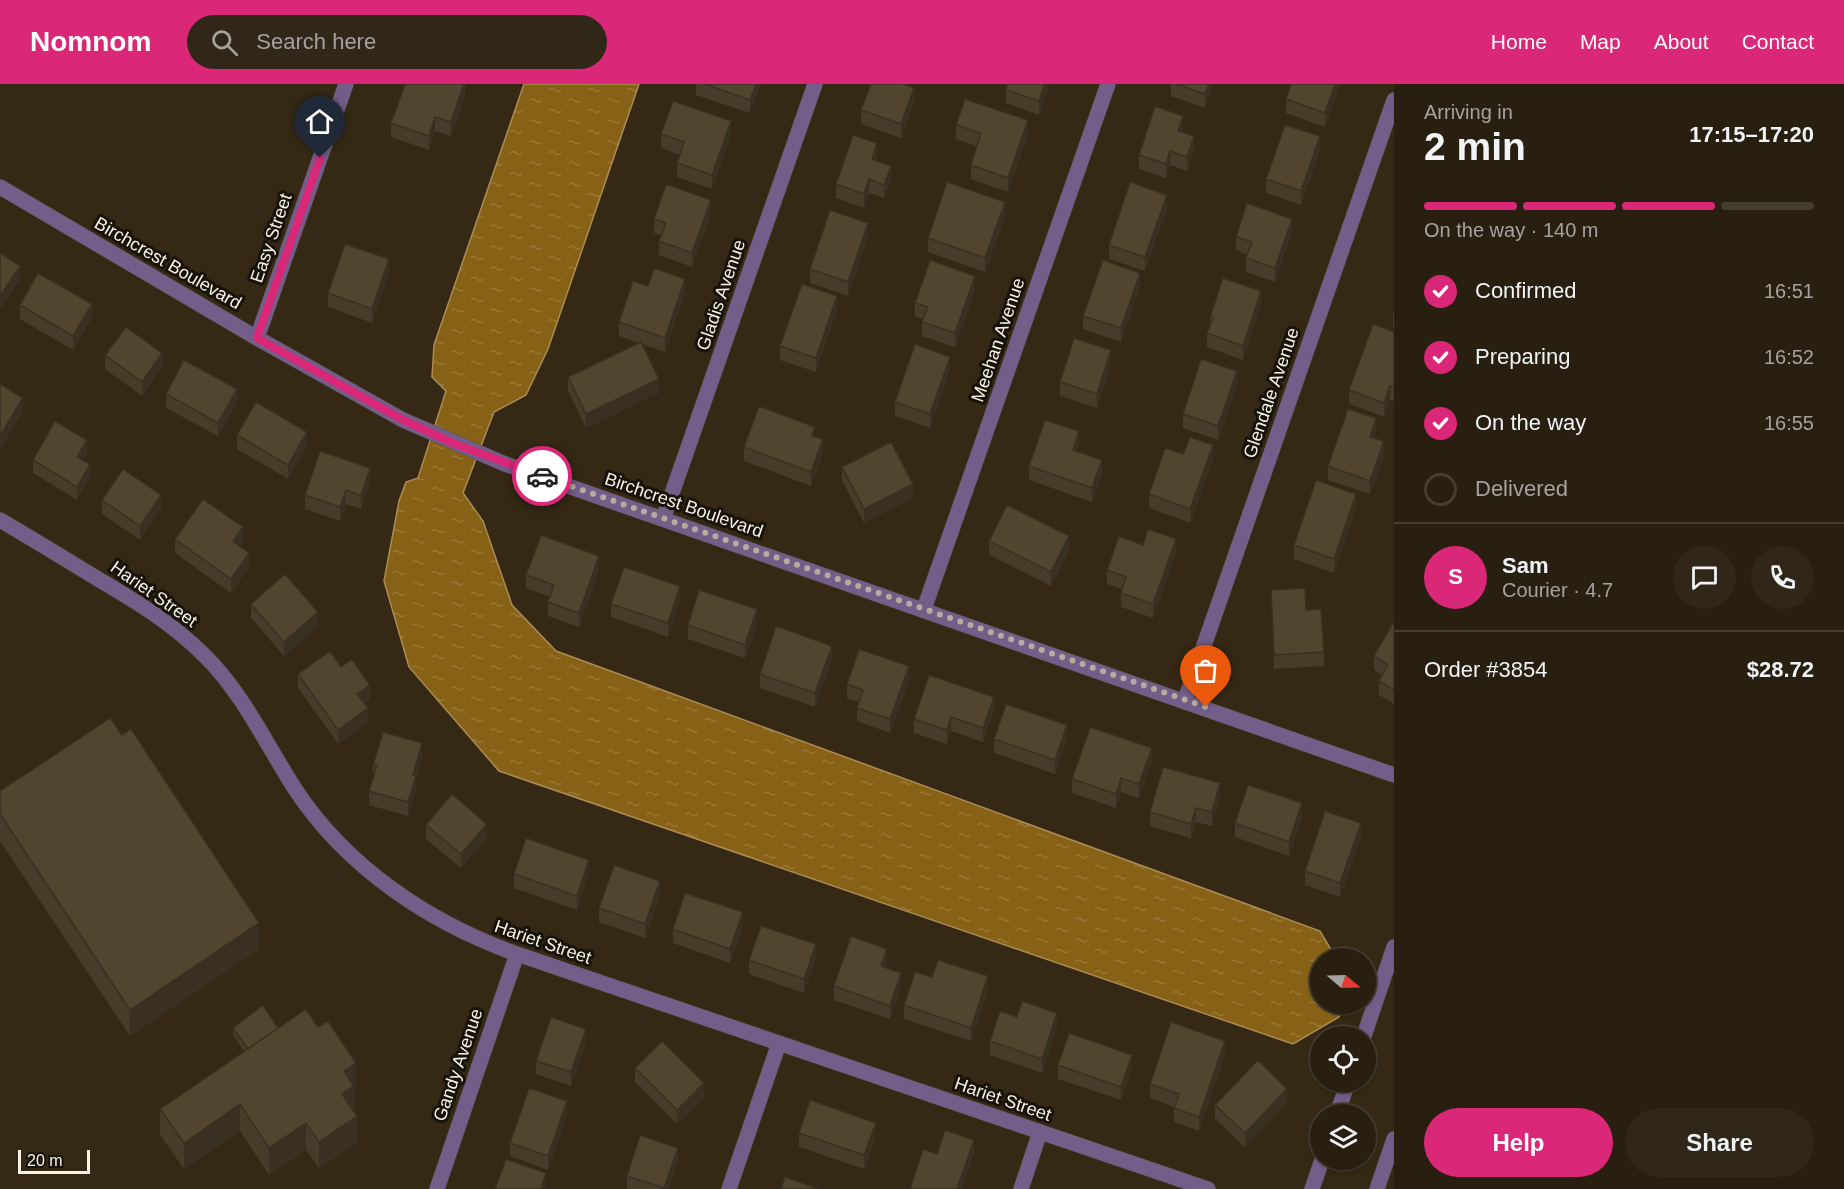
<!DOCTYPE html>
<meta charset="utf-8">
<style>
body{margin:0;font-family:Helvetica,sans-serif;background:#302719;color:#f1f3f6;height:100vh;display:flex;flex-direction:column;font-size:22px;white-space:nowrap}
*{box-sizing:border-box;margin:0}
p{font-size:20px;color:#a5a29f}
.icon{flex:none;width:33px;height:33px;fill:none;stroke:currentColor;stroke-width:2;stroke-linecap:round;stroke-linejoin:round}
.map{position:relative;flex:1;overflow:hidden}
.panel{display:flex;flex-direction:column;background:#281f10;width:450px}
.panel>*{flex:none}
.needle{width:39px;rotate:109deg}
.buttons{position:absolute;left:1310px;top:864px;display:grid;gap:12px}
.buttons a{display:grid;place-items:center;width:66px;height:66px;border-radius:50%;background:#281f10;box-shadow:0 2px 4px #0004,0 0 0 2px #443d30;font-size:30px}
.scale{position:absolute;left:18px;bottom:15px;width:72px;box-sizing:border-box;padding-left:6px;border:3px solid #faf2e6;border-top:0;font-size:16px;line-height:21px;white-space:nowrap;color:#faf2e6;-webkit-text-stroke:4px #18130a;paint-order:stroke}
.pin{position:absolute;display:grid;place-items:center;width:51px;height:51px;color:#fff;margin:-62px -26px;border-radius:50% 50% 50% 0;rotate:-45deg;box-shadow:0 0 6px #0007}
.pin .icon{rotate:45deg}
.courier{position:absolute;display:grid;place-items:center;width:60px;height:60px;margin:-30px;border:4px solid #db2777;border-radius:50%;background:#fff;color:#222;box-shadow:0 2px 8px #0007}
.headline em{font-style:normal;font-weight:700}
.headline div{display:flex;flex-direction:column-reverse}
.headline{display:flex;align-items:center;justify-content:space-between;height:102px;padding:0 30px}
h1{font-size:39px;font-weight:700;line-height:45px}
.bar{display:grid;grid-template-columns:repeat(4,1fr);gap:9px 6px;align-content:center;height:72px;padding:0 30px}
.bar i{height:8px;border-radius:4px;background:#443d30}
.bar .active{background:#db2777}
.bar p{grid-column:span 4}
.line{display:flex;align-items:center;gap:15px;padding:0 30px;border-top:2px solid #443d30}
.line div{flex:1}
.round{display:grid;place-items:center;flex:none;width:63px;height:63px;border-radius:32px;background:#302719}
ol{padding:0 30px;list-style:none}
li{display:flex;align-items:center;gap:18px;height:66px}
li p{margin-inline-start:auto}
li .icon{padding:6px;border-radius:50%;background:#db2777;color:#fff;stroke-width:4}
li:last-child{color:#a5a29f}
li i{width:33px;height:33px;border:3px solid #443d30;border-radius:50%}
.primary-button{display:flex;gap:12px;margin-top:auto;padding:12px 30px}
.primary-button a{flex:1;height:69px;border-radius:36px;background:#db2777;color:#fff;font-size:24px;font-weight:700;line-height:69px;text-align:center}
.primary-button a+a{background:#302719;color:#f1f3f6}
header{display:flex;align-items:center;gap:36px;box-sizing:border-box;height:84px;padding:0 30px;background:#db2777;color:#fff}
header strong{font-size:28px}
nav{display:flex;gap:33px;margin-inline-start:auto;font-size:21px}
.search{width:420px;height:54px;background:#302719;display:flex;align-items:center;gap:15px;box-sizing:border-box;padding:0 21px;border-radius:33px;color:#a5a29f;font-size:22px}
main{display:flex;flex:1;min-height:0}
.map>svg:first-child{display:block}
</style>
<header>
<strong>Nomnom</strong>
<div class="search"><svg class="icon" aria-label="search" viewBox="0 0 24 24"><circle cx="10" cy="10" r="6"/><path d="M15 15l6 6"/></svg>Search here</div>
<nav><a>Home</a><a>Map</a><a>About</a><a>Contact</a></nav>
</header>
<main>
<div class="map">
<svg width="1394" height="1105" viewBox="0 0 1394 1105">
<defs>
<pattern id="water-ripples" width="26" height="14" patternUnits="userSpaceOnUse" patternTransform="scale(1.5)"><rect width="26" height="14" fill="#876116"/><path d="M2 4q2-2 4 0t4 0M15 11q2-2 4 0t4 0" fill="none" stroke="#997838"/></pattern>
</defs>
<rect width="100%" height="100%" fill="#352915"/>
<path fill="url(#water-ripples)" stroke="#aa8c54" stroke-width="1.5" d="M524,0H639L548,265L526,311L494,328L463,409L483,437L512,521L556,567L1320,847L1336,874H1320V920H1343L1339,933L1293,960L499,687L409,583L384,497L399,417L406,398L418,394L446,307L432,293L434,261Z"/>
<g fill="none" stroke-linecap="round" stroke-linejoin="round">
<g stroke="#514532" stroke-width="16">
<path id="minor" d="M0,103L257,254L403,336L505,380L1394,691
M257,254L346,0
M663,435L815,0
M0,436C31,454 62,473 93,492C132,515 171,538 204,571C243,609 266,660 295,705C347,784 430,839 517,870L1208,1105
M924,525L1108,0
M1185,616L1394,16
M1364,952L1394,863
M1337,1030L1348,998
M437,1105L517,870
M729,1105L779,959
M1021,1105L1040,1048
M1312,1105L1322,1076
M1377,1105L1394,1055"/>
</g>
<use href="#minor" stroke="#735e8a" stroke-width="15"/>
</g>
<path fill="#473b29" d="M465,0V12L451,52L435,47L429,66L391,53V39Z
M696,0H761L750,29L696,11Z
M1007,0H1050L1039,31L1006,19V6Z
M1171,0H1213L1205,24L1171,12Z
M1291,0H1340L1325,43L1286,29V15Z
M914,18L901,54L861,40V26Z
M956,41L1028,50L1008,108L971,95V81L977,62L956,55Z
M1183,46V48L1194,66L1187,87L1170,81L1166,94L1139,85V71Z
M661,50L731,51L712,105L677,93V79L680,71L661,64Z
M1320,66L1301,121L1266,109V95Z
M877,73L876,76L891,95L884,114L869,109L864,124L836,114V100Z
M1167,125L1145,187L1109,175V161Z
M711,130L692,183L659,171V157L661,151L654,149V135Z
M1005,132L985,188L928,168V154Z
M1292,148L1275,198L1246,188V174L1248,171L1236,166V153Z
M868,153L848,212L810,199V185Z
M389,189L372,239L328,223V209Z
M648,202L685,209L665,268L642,260L659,309L586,344L568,307V293L639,259L619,252V238Z
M1140,202L1121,258L1083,245V232Z
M975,206L955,263L922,252V238L923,235L915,232V219Z
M20,221L92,234L73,266L20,235Z
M1261,221L1243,276L1207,263V249L1210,242V233Z
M837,226L816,288L780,276V262Z
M1394,226V244H1393V230Z
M1394,248V317L1390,316L1384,333L1349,320V306Z
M105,271L162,283L142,312L105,285Z
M1111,280L1097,324L1060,312V298Z
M950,286L930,344L895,332V318Z
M1237,301L1218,356L1183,344V330Z
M166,310L237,319L218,352L166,324Z
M1376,348L1374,354L1384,371L1370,410L1328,396V382Z
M237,351L307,361L288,395L237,365Z
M1079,361L1077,367L1102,390L1092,418L1029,396V382Z
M744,363L823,369L811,402L744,377Z
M87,370L83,376L90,394L77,416L33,389V376Z
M1183,370L1213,375L1190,439L1149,424V410Z
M842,383L913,414L864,439L842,397Z
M370,398L361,425L346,420L340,437L305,425V411Z
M102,416L161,425L140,456L102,430Z
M1356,424L1334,489L1294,475V461Z
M175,455L243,457L239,462L249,483L231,509L175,469Z
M989,457L1069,466L1051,502L989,471Z
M1143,461L1176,469L1153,534L1121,523V509L1122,505L1107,500V486Z
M599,486L579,543L548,532V518L550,513L526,504V491Z
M1271,506L1306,526L1324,568V582L1274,585Z
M680,516L668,553L611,533V520Z
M251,520L318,542L284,572L251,534Z
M1394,537V620L1379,611V597L1382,591L1374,586V572Z
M757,539L745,574L688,555V541Z
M832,575L815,623L760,604V590Z
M341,583L370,615L364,619L368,638L338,660L298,604V590Z
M909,596L890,649L857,637V624L859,618L847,614V600Z
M994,627L983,658L951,647L947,660L914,649V635Z
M122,651L259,865L130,952L0,757V707Z
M994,655H1067L1055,690L994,669Z
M422,673L416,696V706L408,732L369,721V707L373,693V681Z
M1152,678L1139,714L1121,708L1116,724L1072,709V695Z
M1220,713L1212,742L1196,738L1191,754L1150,742V728Z
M1302,733L1289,772L1235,753V739Z
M426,741L487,754L461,784L426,755Z
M1361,753L1340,813L1305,801V787Z
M589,789L577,826L514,804V790Z
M660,811L645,854L599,838V824Z
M743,842L730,879L673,859V845Z
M816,874L804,909L749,890V876Z
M887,879L886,884L901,903L890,935L834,916V902Z
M932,893L988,906L971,957L904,935V921Z
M1017,933L1057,943L1042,989L990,971V957Z
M233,944H278L356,1006L354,1007V1028L357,1059L319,1084L306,1066L269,1091L240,1047L184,1085L160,1051V1025L244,967L233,951Z
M586,959L571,1002L536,990V977Z
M1225,971L1199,1047L1174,1038V1023L1150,1014V1000Z
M1058,981L1132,984L1121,1016L1058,995Z
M635,984L704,1013L677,1040L635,998Z
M1287,1019L1245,1063L1215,1035V1021Z
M567,1031L548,1086L510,1072V1059Z
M799,1049L876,1053L864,1085L799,1063Z
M678,1078L668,1105H627V1092Z"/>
<path fill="#393022" d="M464,0L465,12L451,52V38Z
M756,0H761L750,29V16Z
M1045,0H1050L1039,31V17Z
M1209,0H1213L1205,24V10Z
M1335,0H1340L1325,43V29Z
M914,4V18L901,54V40Z
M1183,32V46L1178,61V47Z
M435,33V47L429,66V52Z
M1028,36V50L1008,108V94Z
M731,37V51L712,105V91Z
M1194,52V66L1187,87V73Z
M1320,52V66L1301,121V107Z
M877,59V73L872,89V75Z
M1170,67V81L1166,94V80Z
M891,82V95L884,114V101Z
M869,95V109L864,124V110Z
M1167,111V125L1145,187V173Z
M711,116V130L692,183V169Z
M1005,118V132L985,188V174Z
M1292,135V148L1275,198V184Z
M868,139V153L848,212V198Z
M389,175V189L372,239V225Z
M20,182V196L0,226V212Z
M1140,189V202L1121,258V244Z
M975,192V206L955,263V249Z
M685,195V209L665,268V254Z
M1261,207V221L1243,276V262Z
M837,212V226L816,288V274Z
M92,220V234L73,266V252Z
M1111,266V280L1097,324V310Z
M162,269V283L142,312V298Z
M950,273V286L930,344V330Z
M1237,287V301L1218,356V342Z
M659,295V309L586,344V330Z
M1390,302V316L1384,333V319Z
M237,305V319L218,352V339Z
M23,314V328L0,366V352Z
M1376,334V348L1370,367V353Z
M1079,347V361L1073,380V366Z
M307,348V361L288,395V381Z
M823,355V369L811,402V388Z
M87,356V370L77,386V373Z
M1384,357V371L1370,410V397Z
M1213,361V375L1190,439V425Z
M1102,376V390L1092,418V404Z
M90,380V394L77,416V403Z
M370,384V398L361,425V412Z
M913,400V414L864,439V425Z
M346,406V420L340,437V423Z
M1356,410V424L1334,489V475Z
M161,411V425L140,456V442Z
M243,443V457L233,471V457Z
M1069,452V466L1051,502V488Z
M1176,455V469L1153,534V520Z
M249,469V483L231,509V495Z
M599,472V486L579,543V529Z
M680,502V516L668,553V539Z
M757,525V539L745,574V561Z
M318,528V542L284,572V558Z
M832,562V575L815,623V609Z
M909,582V596L890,649V635Z
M370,601V615L357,624V610Z
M994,613V627L983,658V644Z
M368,624V638L338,660V646Z
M951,633V647L947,660V646Z
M1067,641V655L1055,690V676Z
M422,659V673L416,696V706L408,732V718L413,691Z
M1152,664V678L1139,714V700Z
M1121,694V708L1116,724V710Z
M1220,699V713L1212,742V728Z
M1302,719V733L1289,772V758Z
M1196,724V738L1191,754V740Z
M1361,739V753L1340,813V799Z
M487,740V754L461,784V770Z
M589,776V789L577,826V812Z
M660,797V811L645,854V840Z
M743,828V842L730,879V865Z
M259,839V865L130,952V926Z
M816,860V874L804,909V895Z
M887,865V879L881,896V882Z
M901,889V903L890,935V922Z
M988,892V906L971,957V944Z
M1057,929V943L1042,989V975Z
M586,945V959L571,1002V988Z
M1225,957V971L1199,1047V1033Z
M1132,971V984L1121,1016V1003Z
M356,979V1006L354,1007V1028L342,1010L344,987Z
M704,999V1013L677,1040V1026Z
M1287,1005V1019L1245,1063V1049Z
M567,1017V1031L548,1086V1072Z
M240,1020V1047L184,1085V1059Z
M357,1032V1059L319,1084V1058Z
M306,1039V1066L269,1091V1064Z
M876,1039V1053L864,1085V1071Z
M974,1056V1070L962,1105H957Z
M678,1064V1078L668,1105H664Z
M546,1089L545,1105H541Z"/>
<path fill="#524530" stroke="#393022" stroke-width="1.5" d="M405,0H464L451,38L435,33L429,52L391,39Z
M705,0H756L750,16Z
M871,0H903L914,4L901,40L861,26Z
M1007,0H1045L1039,17L1006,6Z
M1176,0H1209L1205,10Z
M1291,0H1335L1325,29L1286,15Z
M965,15L1028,36L1008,94L971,81L981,49L956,41Z
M673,17L731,37L712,91L677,79L684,58L661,50Z
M1155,22L1183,32L1178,47L1194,52L1187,73L1170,67L1166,80L1139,71Z
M1285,41L1320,52L1301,107L1266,95Z
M853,51L877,59L872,75L891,82L884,101L869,95L864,110L836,100Z
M947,98L1005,118L985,174L928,154Z
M1130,98L1167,111L1145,173L1109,161Z
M666,100L711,116L692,169L659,157L666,139L654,135Z
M1247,119L1292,135L1275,184L1246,174L1252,158L1236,153Z
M830,126L868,139L848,198L810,185Z
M345,160L389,175L372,225L328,209Z
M0,169L20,182L0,212Z
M930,176L975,192L955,249L922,238L928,223L915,219Z
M1103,176L1140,189L1121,244L1083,232Z
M654,184L685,195L665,254L619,238L633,197L648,202Z
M38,189L92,220L73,252L20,221Z
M1223,194L1261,207L1243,262L1207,249L1213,234L1210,233Z
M802,200L837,212L816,274L780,262Z
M1373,240L1394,248V303L1390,302L1384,319L1349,306Z
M126,243L162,269L142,298L105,271Z
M1074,254L1111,266L1097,310L1060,298Z
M641,258L659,295L586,330L568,293Z
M915,260L950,273L930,330L895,318Z
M1201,275L1237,287L1218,342L1183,330Z
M184,276L237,305L218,339L166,310Z
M0,300L23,314L0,352Z
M256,318L307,348L288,381L237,351Z
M759,322L815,343L812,352L823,355L811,388L744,363Z
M1348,325L1376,334L1370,353L1384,357L1370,397L1328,382Z
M1045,336L1079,347L1073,366L1102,376L1092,404L1029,382Z
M55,337L87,356L77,373L90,380L77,403L33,376Z
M1190,353L1213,361L1190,425L1149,410L1165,364L1183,370Z
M891,358L913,400L864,425L842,383Z
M320,367L370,384L361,412L346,406L340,423L305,411Z
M123,385L161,411L140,442L102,416Z
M1316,396L1356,410L1334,475L1294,461Z
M203,415L243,443L233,457L249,469L231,495L175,455Z
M1007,421L1069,452L1051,488L989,457Z
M1148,445L1176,455L1153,520L1121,509L1126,493L1107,486L1119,452L1143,461Z
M541,451L599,472L579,529L548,518L554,501L526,491Z
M624,483L680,502L668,539L611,520Z
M285,490L318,528L284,558L251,520Z
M1305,504L1306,526L1321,525L1324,568L1274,571L1271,506Z
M699,506L757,525L745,561L688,541Z
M1394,537V606L1379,597L1388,581L1374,572Z
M776,542L832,562L815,609L760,590Z
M859,565L909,582L890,635L857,624L863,606L847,600Z
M330,567L341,583L352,575L370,601L357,610L368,624L338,646L298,590Z
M929,591L994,613L983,644L951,633L947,646L914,635Z
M1006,620L1067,641L1055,676L994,655Z
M110,634L122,651L131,645L259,839L130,926L0,730V707Z
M1090,643L1152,664L1139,700L1121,694L1116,710L1072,695Z
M383,648L422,659L413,691L416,692L408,718L369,707L377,681H373Z
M1163,683L1220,699L1212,728L1196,724L1191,740L1150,728Z
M1248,701L1302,719L1289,758L1235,739Z
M452,710L487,740L461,770L426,741Z
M1325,727L1361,739L1340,799L1305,787Z
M526,754L589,776L577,812L514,790Z
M614,781L660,797L645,840L599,824Z
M685,809L743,828L730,865L673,845Z
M761,842L816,860L804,895L749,876Z
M851,852L887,865L881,882L901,889L890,922L834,902Z
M938,876L988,892L971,944L904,921L915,888L932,893Z
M1022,917L1057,929L1042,975L990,957L1000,927L1017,933Z
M263,921L278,944L248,965L233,944Z
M306,925L318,943L328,937L356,979L344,987L354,1002L342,1010L357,1032L319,1058L306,1039L269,1064L240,1020L184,1059L160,1025Z
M551,933L586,945L571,988L536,977Z
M1171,938L1225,957L1199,1033L1174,1024L1179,1010L1150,1000Z
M1069,949L1132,971L1121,1003L1058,981Z
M662,957L704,999L677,1026L635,984Z
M1258,976L1287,1005L1245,1049L1215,1021Z
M529,1004L567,1017L548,1072L510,1059Z
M810,1016L876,1039L864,1071L799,1049Z
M945,1046L974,1056L957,1105H910L923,1065L937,1070Z
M640,1051L678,1064L664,1104L627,1092Z
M506,1075L546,1089L541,1105H495Z
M785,1093L819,1105H781Z"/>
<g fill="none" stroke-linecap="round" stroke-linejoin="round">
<path stroke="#b5ac9d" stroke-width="6" stroke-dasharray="0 10.8" d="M542,392L1206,623"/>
<path stroke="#db2777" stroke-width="8" d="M320,74L257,254L403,336L455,360L542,392"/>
</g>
<g text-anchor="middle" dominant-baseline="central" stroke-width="6" stroke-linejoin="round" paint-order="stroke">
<g font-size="18" fill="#faf2e6" stroke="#18130a">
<text transform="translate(271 154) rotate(-71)">Easy Street</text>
<text transform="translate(168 179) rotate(30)">Birchcrest Boulevard</text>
<text transform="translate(721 211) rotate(-71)">Gladis Avenue</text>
<text transform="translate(998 256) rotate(-71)">Meehan Avenue</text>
<text transform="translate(1271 309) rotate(-71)">Glendale Avenue</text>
<text transform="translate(684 421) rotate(19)">Birchcrest Boulevard</text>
<text transform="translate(154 510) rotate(35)">Hariet Street</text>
<text transform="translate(543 858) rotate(19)">Hariet Street</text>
<text transform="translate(458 981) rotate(-71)">Gandy Avenue</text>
<text transform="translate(1003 1015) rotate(19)">Hariet Street</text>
</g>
</g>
</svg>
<div class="buttons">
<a><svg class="needle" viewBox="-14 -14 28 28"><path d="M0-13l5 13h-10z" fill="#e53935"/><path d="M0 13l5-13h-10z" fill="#a5a29f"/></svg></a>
<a><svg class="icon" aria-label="locate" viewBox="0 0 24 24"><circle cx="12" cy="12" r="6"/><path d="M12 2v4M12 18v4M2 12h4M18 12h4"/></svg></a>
<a><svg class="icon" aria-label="layers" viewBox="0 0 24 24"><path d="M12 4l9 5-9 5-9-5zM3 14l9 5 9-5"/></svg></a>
</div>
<div class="scale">20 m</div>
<div class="pin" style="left:1206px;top:623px;background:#ea580c"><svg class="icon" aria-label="bag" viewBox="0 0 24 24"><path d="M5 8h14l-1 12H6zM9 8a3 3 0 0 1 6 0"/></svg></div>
<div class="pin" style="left:320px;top:74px;background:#1f2937"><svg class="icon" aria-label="home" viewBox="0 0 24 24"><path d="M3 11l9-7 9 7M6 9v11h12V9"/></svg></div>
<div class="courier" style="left:542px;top:392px"><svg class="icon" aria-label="car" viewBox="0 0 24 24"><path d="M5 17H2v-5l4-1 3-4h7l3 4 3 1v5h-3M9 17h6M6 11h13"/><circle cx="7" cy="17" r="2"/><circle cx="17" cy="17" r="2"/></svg></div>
</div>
<section class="panel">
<div class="headline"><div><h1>2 min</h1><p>Arriving in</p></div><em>17:15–17:20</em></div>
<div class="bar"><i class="active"></i><i class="active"></i><i class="active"></i><i></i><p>On the way · 140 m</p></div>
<ol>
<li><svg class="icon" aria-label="check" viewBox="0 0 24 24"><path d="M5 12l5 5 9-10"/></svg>Confirmed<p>16:51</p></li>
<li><svg class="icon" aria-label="check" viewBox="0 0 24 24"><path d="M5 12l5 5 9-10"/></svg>Preparing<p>16:52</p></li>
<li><svg class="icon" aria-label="check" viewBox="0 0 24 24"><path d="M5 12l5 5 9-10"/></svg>On the way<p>16:55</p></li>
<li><i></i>Delivered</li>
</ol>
<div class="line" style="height:108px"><b class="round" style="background:#db2777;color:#fff">S</b><div><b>Sam</b><p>Courier · 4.7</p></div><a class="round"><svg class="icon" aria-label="chat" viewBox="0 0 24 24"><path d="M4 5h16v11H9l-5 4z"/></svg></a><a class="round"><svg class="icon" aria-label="phone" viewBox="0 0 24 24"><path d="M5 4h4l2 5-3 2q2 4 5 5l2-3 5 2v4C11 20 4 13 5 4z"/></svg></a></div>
<div class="line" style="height:78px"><div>Order #3854</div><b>$28.72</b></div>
<div class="primary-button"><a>Help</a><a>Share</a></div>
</section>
</main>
